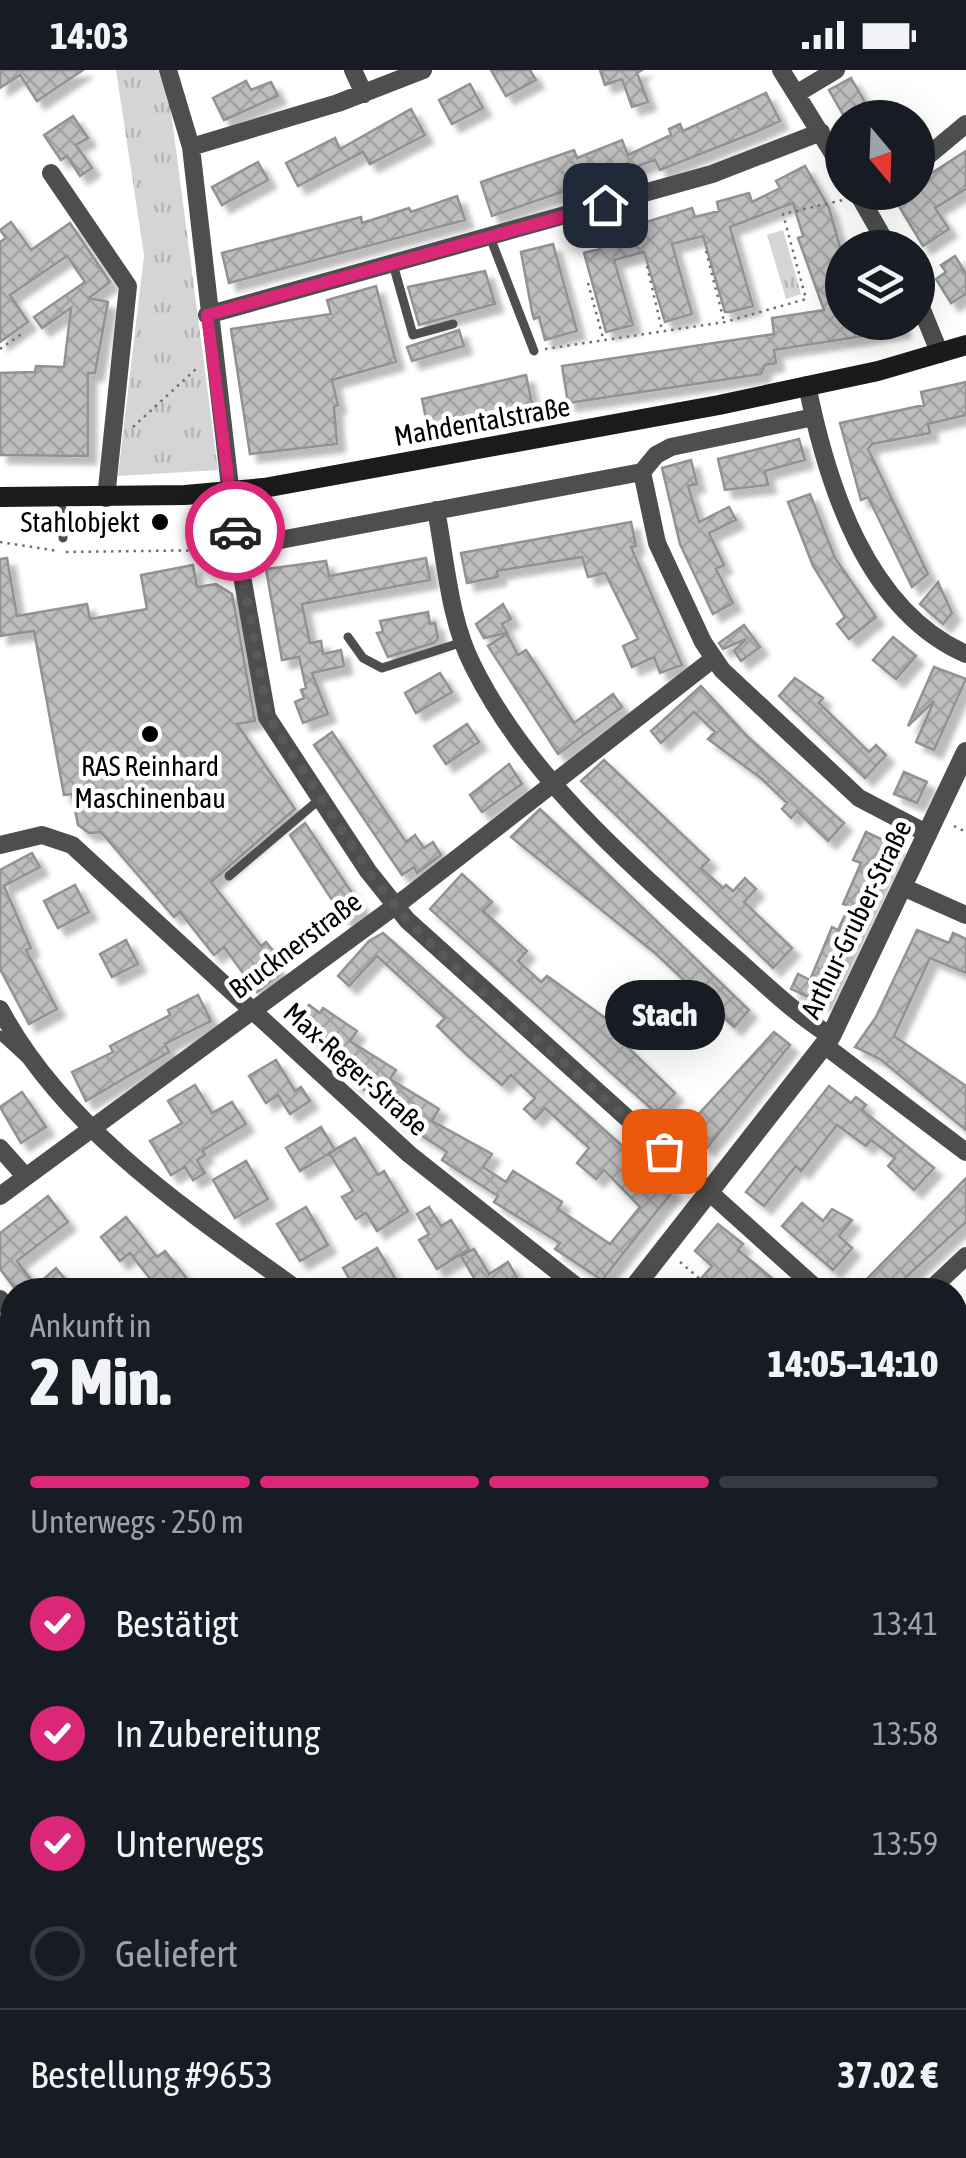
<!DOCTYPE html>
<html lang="de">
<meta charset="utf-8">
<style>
body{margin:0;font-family:"Asap Condensed",sans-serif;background:#20242c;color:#f1f3f6;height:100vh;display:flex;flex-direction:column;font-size:38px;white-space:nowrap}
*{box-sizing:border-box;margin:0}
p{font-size:32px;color:#9ea1a6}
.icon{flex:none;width:55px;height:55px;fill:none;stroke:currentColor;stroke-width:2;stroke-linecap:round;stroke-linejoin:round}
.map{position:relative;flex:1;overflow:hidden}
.side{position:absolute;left:0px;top:1208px;width:968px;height:882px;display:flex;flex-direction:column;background:#171b24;border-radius:40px 40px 0 0;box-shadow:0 10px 40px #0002}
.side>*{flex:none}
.needle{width:65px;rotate:161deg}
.tools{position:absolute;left:825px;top:30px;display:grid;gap:20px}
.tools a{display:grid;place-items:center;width:110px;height:110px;border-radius:50%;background:#171b24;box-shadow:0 10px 40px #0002;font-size:50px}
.pin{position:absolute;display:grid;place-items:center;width:85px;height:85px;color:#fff;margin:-42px;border-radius:20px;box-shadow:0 5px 15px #0006}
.courier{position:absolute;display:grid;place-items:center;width:100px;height:100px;margin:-50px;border:8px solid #db2777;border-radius:50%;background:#fff;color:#222;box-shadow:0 2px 12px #0007}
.bubble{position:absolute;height:70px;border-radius:35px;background:#171b24;box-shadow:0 10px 40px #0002;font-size:32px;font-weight:800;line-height:70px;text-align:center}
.overview em{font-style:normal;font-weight:800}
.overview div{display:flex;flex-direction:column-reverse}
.overview{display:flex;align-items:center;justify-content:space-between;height:170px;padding:0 30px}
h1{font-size:65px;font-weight:800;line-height:75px}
.bar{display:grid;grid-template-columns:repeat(4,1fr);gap:15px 10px;align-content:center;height:120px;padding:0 30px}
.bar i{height:12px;border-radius:8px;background:#363941}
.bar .on{background:#db2777}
.bar p{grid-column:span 4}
.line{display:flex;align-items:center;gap:25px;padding:0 30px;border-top:2px solid #363941}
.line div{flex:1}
ol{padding:0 30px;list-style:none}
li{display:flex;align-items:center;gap:30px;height:110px}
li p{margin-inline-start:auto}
li .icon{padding:10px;border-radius:50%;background:#db2777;color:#fff;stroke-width:4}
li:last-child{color:#9ea1a6}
li i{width:55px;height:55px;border:5px solid #363941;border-radius:50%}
.status{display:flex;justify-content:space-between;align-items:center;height:70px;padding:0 50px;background:#171b24;direction:ltr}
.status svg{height:28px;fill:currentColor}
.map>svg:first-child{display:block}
</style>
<div class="status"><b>14:03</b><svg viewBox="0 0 49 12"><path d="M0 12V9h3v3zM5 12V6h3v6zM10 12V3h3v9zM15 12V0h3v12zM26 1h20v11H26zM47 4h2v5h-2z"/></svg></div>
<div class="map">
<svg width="966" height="2088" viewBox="0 0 966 2088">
<defs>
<pattern id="grass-tufts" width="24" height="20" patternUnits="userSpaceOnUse" patternTransform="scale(2.5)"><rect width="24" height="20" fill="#d5d5d5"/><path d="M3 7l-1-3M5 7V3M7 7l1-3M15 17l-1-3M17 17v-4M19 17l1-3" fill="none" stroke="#b5b5b5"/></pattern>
<pattern id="cemetery-stones" width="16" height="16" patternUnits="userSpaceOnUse" patternTransform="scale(2.5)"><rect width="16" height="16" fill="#d5d5d5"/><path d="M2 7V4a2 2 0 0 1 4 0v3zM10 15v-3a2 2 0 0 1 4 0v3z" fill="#b5b5b5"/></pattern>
<pattern id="building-cross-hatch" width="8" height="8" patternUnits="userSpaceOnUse" patternTransform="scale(2.5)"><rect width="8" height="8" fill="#bebebe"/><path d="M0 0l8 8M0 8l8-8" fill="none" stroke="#a2a2a2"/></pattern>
<filter id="shadow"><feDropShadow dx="8" dy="8" stdDeviation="2.5" flood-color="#0004"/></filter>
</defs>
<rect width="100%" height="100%" fill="#fff"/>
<path fill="url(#grass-tufts)" d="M116,0H158L170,34L218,400L118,406L144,185Z
M783,160L801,224L786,229L767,165Z
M955,1935H966V2088H958L955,2077Z"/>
<path fill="url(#cemetery-stones)" d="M955,1326L966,1331V1935H955Z
M955,2077L958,2088H406L405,2082L415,2078Z"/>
<path fill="url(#building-cross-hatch)" stroke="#929292" stroke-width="2.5" filter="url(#shadow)" d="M0,0H83L37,31L20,5L0,18Z
M491,0H530L536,10L506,26Z
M600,0H642L637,3L648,32L632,37L622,9L605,15Z
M851,8L866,34L873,48H845L829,20Z
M246,11L251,20L271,12L278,26L224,50L213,28Z
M470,14L483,38L452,54L439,30Z
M766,23L780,51L756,62L660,100L655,90L492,146L481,112L574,80L577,88L622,70L628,85L671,65L669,59L680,54L683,61Z
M411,39L425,65L370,94L363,82L298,116L286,93L335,68L340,79Z
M73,46L88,68L76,75L92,98L80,106L67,86L61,90L44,65Z
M966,81V119L935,138L949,159L923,176L894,128L895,122H918V112Z
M258,92L268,110L222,135L212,117Z
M805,96L829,138L842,184V252H902V260L774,280L776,293L765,295L761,304L568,333L562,296L774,264L772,248L824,240L798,168L803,166L793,133L730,157L753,236L730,242H725L703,166L672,174L692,244L665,252L644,182L614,190L633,255L606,262L584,183L599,179L596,167L692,138L695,147L719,141L717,132L749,123L752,132L780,118L776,111Z
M457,126L465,150L229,213L222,183L361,147L362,153L409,138L411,142Z
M11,152L31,180L70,153L110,212L89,228L108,232L95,303H88V386L0,385V303L35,302L36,296L64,297L71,238L42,258L34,247L85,212L67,186L10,225L28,252L0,272V172L6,168L0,160Z
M553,174L577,261L545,270L539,247L534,249L532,242L521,182Z
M955,186L966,204V224L951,233L936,209L946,202L941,195Z
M485,201L495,234L419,255L408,217Z
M376,216L396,292L332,310L338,335L334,337L337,374L250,384L231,259L331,244L327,230Z
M459,260L464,276L412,291L407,277Z
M526,305L533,339L428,359L422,329Z
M966,312V345L928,354L930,363L872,374L868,379L928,504L912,517L868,427L861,430L840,353L924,335L921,322Z
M799,369L805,390L765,401L768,415L725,420L718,389Z
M691,390L697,414L688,416L699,452L729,437L736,450L709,463L724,495L716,499L733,533L713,544L680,474L662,398Z
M810,424L835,488L876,547L849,569L837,554L845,547L813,496L788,432Z
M631,452L636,476L631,477L682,595L660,603L654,587L632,597L623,576L638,569L605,503L588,507L582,487L497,501L498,507L467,513L461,483Z
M7,488L17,546L87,534L90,549L147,539L141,505L193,495L197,517L216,514L232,524L255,651L237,654L295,739L211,812L261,876L266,872L275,883L269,888L281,903L257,922L224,877L214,885L180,842L174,847L101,762L89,763L78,755L72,724L64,725L34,561L0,566V489Z
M426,488L430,510L302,534L310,573L321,571L323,584L341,580L344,596L312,603L328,644L303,653L295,632L304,628L301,620L306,618L299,587L282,590L266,499L326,491L329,506Z
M938,512L952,543L943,554L920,534Z
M503,534L511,549L502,554L507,563L484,568L476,554Z
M428,542L430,554L435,553L438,568L434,573L388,587L377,563L383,562L380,551Z
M744,555L760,577L741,591L734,581L746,569L723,579L719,573Z
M507,564L518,585L526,580L574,653L613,624L622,637L558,684L488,576Z
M893,567L916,586L896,609L873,590Z
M934,597L966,609L934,680L916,672L934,631L908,656Z
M440,603L452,622L416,643L405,623Z
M795,608L823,628L819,633L869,682L876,675L886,685L865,708L779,626Z
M701,616L748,667L844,753L828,771L797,741L791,748L782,739L787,733L762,709L708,669L715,662L694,642L661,673L651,661Z
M467,654L479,672L446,694L434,676Z
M332,662L406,772L415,765L424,778L433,772L441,785L417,803L414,797L402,805L314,675Z
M604,690L709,790L701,798L723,818L726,815L733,821L745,808L756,819L744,832L792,878L773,898L581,711Z
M509,694L522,714L482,742L470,725Z
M904,702L927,712L917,733L894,724Z
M540,739L749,940L734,957L655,883L511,767Z
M305,753L362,838L345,850L290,765Z
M866,762L896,776L822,933L791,919L798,904L810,910L832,857L838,860L849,836L843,834L861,793L853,790Z
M32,783L40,797L4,816L31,878L26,880L57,939L29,954L0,899V800Z
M462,804L492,832L483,841L527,881L518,891L541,912L547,906L608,950L613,945L628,958L619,969L675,1023L656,1043L430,839Z
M75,815L89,842L58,858L44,831Z
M917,860L949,873L953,863L966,869V903L930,888L894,966L966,1016V1060L880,989L855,977L876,947Z
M383,863L673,1121L602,1210L555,1179L560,1173L494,1132L498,1126L442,1090L447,1082L394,1048L398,1042L347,1008L350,1003L335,993L339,987L294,958L309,935L320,943L323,938L357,961L350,971L396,1000L390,1009L439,1039L432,1051L492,1084L483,1097L506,1112L513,1101L562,1132L558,1139L610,1174L640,1137L604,1100L596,1109L577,1093L589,1078L545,1038L535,1049L524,1039L535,1028L511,1005L502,1015L466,984L437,956L445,948L377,886L349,916L338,906L369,871Z
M126,870L138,894L112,907L100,884Z
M198,925L211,951L165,974L169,982L86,1031L72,1002L113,982L110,976L170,945L168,940Z
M774,962L790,975L707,1078L684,1060Z
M276,990L295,1021L301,1017L310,1031L290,1044L278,1025L266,1033L249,1006Z
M195,1015L212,1043L232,1032L246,1054L203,1080L205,1085L197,1090L205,1103L193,1110L185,1097L171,1105L150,1071L182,1053L168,1031Z
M829,1016L851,1033L856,1027L866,1035L862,1040L934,1098L914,1120L888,1096L895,1088L871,1070L866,1076L837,1055L801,1101L796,1096L764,1136L746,1122Z
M22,1022L46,1057L21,1073L0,1037Z
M321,1057L335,1080L300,1101L286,1078Z
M355,1068L378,1105L384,1101L408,1141L377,1161L366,1143L356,1149L342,1127L353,1121L329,1083Z
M246,1091L268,1129L235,1148L213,1110Z
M966,1108V1152L892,1220H856Z
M48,1126L68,1152L17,1191L36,1216L56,1198L74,1220H16L0,1199V1163Z
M802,1133L823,1151L832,1139L852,1150L839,1166L852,1178L833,1200L782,1156Z
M306,1137L328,1175L300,1191L277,1154Z
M429,1137L441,1156L451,1150L469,1179L437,1199L419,1170L429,1164L417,1144Z
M126,1147L157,1187L165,1181L196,1220H159L130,1183L120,1191L101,1167Z
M718,1154L743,1174L738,1180L786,1220H691L712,1196L695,1181Z
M377,1178L402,1220H356L343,1198Z
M474,1179L489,1204L508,1192L524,1220H462L476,1211L461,1186Z"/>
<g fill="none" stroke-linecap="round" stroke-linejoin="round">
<path stroke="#707070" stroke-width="2.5" stroke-dasharray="2.5 5" stroke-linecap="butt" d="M706,181L724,251
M647,196L662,260
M588,213L603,268
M0,279L23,263
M545,279L725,252L806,229L783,144L843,130
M133,357L197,298
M262,438L265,455
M0,472L58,481
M66,482L218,480
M954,756L966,762
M680,1192L713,1220
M955,1342L966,1347
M0,1398L12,1403
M0,1405H12
M955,1504L966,1499
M955,1596L958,1605L966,1603
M955,1810L966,1859
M955,1881L966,1878
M452,2078L454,2088
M579,2078L581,2088
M424,2088L426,2078"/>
<path stroke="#4e4e4e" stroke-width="9" d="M490,167L534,281
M393,194L413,265L453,254
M61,427L63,468
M348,567L363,588L382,598L463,572
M229,806L320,729
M0,965L27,990
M955,1728L966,1726
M335,2078L339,2088
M597,2078L599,2088
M713,2078L716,2088
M832,2078L834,2088
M940,2078L942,2088
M366,2084L396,2078
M307,2088L314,2078"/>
<path stroke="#4e4e4e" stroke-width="18" d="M168,0L191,77L237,478L267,647L368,801L407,850L818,1220
M353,0L364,24
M781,0L842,98
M796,24L836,0
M191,77L338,33L423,0
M918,94L966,54
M51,103L128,216L106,428
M857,122L889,178
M865,135L883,122
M918,230L940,284
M207,245L712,104L821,62
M807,315C827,414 866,540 966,584
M642,402L657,473L703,572L722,600L859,728L928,764
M436,440C446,491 449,549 473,596C529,709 633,797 725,879C760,909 792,942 831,966
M237,478L642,402L656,385L671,377L814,347
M0,775L42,765L72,775L409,1084L581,1220
M905,818L966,845
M0,939C64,1059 189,1142 298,1220
M824,975L966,1082
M0,1078L25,1106
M0,1126L406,828L713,589
M930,1220L966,1186
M0,1229L12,1242
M955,1311L966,1316
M0,1534L12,1517
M0,1912L12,1924
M0,1971L12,1959
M111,2078L121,2088
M180,2088L187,2078
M275,2088L282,2078"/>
<path stroke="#4e4e4e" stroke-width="20" d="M632,1220L831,966L966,682
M0,1630L12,1640
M364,2078L367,2088"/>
<path stroke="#1b1b1b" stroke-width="20" d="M0,427L185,425L264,418L719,335L878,301L966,275"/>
</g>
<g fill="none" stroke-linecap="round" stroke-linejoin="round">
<path stroke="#595959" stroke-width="10" stroke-dasharray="0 18" d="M235,461L268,647L375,811L407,850L453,895L664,1081"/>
<path stroke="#db2777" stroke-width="12" d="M235,461L207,245L605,135"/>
</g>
<g fill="#000" stroke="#fff" stroke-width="4">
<circle cx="160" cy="452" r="10"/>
<circle cx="150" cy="664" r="10"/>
</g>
<g text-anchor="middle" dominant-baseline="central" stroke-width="9" stroke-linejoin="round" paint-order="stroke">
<g font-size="28" fill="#000" stroke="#fff">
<text transform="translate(482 351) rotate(-10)">Mahdentalstraße</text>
<text transform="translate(856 849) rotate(-64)">Arthur-Gruber-Straße</text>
<text transform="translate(295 875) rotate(-37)">Brucknerstraße</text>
<text transform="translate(356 999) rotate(42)">Max-Reger-Straße</text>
</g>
<g font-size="28" fill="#000" stroke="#fff" text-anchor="end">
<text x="140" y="452">Stahlobjekt</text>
<text x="150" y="696" text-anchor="middle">RAS Reinhard<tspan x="150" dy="32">Maschinenbau</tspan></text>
</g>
</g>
</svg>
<div class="tools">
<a><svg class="needle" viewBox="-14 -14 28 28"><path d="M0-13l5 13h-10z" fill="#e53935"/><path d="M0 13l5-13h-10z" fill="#9ea1a6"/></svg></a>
<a><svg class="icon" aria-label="layers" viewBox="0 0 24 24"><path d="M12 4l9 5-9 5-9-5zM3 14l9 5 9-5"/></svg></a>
</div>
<div class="pin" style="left:664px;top:1081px;background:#ea580c"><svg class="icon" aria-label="bag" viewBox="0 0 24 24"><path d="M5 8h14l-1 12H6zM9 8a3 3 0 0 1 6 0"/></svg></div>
<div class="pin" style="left:605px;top:135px;background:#1f2937"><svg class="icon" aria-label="home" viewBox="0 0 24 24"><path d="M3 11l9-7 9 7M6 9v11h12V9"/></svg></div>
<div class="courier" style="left:235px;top:461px"><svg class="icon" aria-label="car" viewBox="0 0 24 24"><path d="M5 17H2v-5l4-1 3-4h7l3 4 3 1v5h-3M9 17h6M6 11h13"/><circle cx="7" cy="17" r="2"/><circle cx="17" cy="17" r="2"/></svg></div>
<div class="bubble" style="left:605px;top:910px;width:120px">Stach</div>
<section class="side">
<div class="overview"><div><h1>2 Min.</h1><p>Ankunft in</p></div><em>14:05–14:10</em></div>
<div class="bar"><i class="on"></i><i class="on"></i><i class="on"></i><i></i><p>Unterwegs · 250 m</p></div>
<ol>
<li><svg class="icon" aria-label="check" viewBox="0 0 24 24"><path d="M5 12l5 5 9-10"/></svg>Bestätigt<p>13:41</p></li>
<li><svg class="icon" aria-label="check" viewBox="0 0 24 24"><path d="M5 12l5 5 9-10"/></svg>In Zubereitung<p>13:58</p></li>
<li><svg class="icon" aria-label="check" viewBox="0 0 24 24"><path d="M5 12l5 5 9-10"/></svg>Unterwegs<p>13:59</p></li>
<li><i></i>Geliefert</li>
</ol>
<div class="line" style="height:130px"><div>Bestellung #9653</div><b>37.02 €</b></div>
</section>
</div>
